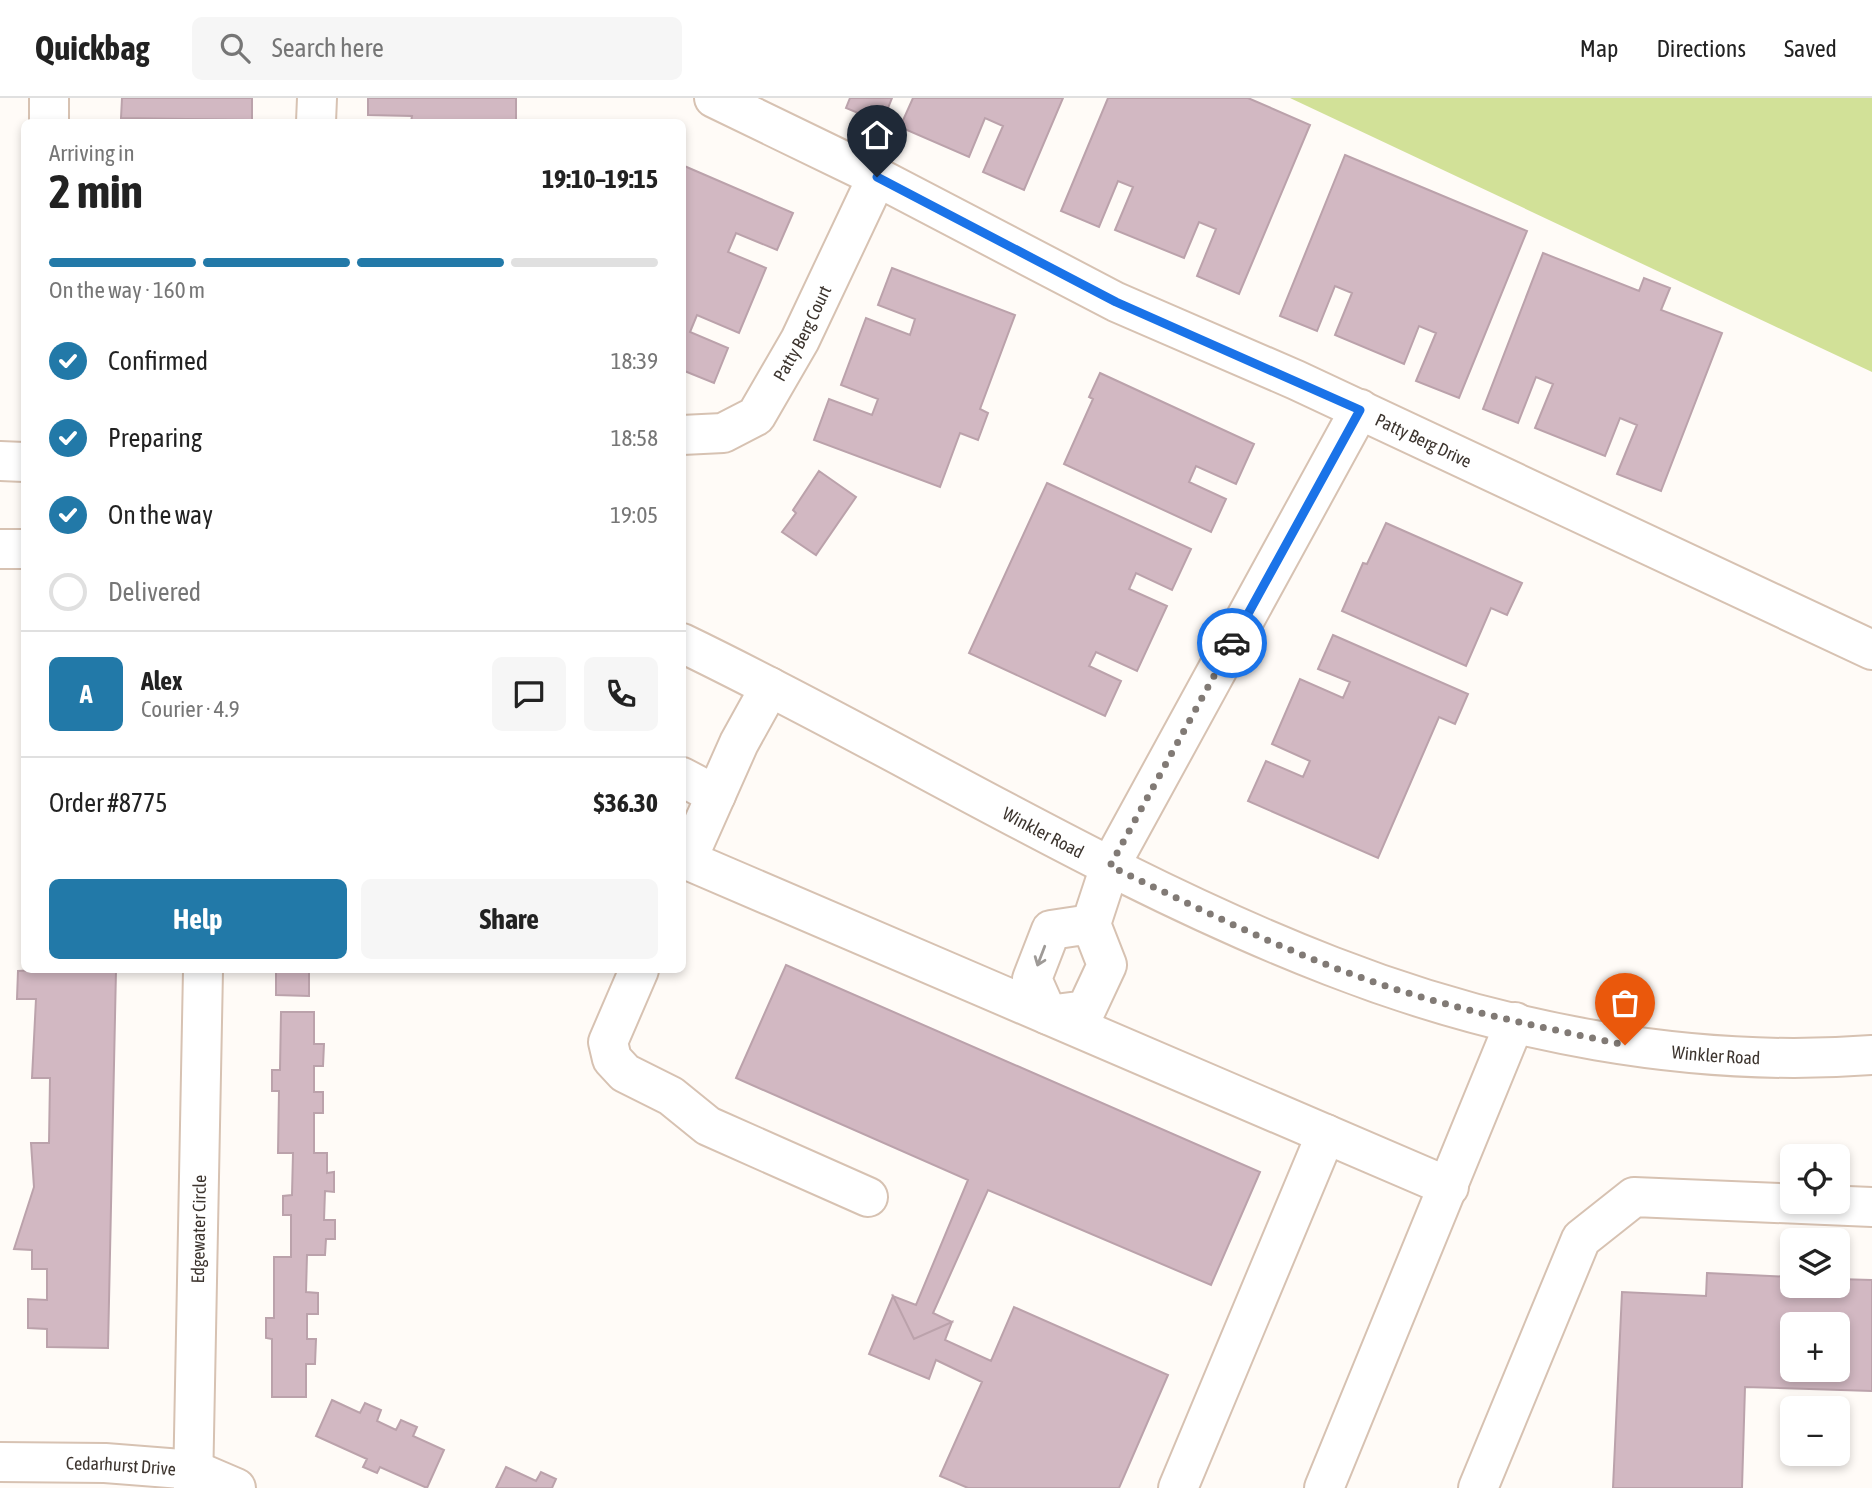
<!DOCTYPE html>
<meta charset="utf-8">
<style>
body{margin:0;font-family:"Asap Condensed",sans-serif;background:#f6f6f6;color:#222;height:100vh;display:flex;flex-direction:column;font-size:26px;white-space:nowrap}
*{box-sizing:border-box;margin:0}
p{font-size:23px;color:#767676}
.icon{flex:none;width:38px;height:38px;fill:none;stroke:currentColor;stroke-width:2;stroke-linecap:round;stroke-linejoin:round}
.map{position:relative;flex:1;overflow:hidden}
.side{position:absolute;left:21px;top:21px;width:665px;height:854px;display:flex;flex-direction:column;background:#fff;border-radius:10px;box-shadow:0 4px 10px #0003}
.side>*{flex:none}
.controls{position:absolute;left:1780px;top:1046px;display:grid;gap:14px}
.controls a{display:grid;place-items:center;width:70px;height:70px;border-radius:10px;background:#fff;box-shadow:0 4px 10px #0003;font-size:35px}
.pin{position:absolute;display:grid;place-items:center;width:60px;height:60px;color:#fff;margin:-72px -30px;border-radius:50% 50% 50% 0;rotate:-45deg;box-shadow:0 0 7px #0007}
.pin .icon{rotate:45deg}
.courier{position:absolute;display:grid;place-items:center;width:70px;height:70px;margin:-35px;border:5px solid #1a73e8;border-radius:50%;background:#fff;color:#222;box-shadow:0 2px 9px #0007}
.summary em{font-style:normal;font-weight:700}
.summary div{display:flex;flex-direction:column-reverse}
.summary{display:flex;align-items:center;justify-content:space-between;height:119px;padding:0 28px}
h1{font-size:46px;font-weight:700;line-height:52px}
.bar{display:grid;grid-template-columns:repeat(4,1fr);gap:10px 7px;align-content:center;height:84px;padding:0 28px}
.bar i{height:9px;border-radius:5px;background:#e0e0e0}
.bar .selected{background:#2279a8}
.bar p{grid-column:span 4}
.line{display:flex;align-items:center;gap:18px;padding:0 28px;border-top:2px solid #e0e0e0}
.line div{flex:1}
.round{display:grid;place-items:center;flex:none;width:74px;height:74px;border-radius:10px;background:#f6f6f6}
ol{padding:0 28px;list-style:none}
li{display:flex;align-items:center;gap:21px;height:77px}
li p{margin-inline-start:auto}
li .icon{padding:7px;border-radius:50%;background:#2279a8;color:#fff;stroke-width:4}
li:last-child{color:#767676}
li i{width:38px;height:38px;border:4px solid #e0e0e0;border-radius:50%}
.cta{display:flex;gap:14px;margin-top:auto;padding:14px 28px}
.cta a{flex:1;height:80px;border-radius:10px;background:#2279a8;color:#fff;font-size:28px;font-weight:700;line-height:80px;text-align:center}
.cta a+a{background:#f6f6f6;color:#222}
header{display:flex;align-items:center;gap:42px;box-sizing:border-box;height:98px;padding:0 35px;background:#fff;border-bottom:2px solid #e0e0e0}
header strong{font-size:33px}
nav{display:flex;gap:38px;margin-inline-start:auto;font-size:24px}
.search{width:490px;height:63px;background:#f6f6f6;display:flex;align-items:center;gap:18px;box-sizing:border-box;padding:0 24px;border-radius:10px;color:#767676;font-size:26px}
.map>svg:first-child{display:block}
</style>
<header>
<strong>Quickbag</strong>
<div class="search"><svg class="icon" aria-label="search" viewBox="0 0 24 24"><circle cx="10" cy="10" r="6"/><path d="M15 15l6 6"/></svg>Search here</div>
<nav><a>Map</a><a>Directions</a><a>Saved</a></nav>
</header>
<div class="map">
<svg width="1872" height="1390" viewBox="0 0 1872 1390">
<rect width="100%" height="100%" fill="#fffbf7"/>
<path fill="#d2e198" d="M1290,0H1872V274Z"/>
<path fill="#d2b8c2" stroke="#bba2ab" stroke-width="2" fill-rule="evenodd" d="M122,0H252V22L121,20Z
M368,0H516V24H411L412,18L368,17Z
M850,0H892L882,25L846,10Z
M913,0H1063L1024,92L983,74L1003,28L985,20L969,59L900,29Z
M1108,0H1248L1310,27L1239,196L1197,178L1216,131L1199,124L1184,160L1115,132L1133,89L1118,83L1099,129L1061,113Z
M1345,57L1527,133L1459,300L1416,283L1436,235L1419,228L1404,266L1335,237L1352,195L1335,188L1317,233L1280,218Z
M682,67L793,115L777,152L736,135L728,154L766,170L739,235L697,217L690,234L728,250L714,285L682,272Z
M1543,155L1639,193L1644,180L1670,190L1661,212L1722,235L1661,393L1617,376L1637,327L1620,320L1605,358L1535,330L1553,286L1536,279L1518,325L1483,311Z
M892,170L1015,217L980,311L988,315L978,342L960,335L940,389L814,342L829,301L872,317L878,301L841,287L866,220L910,237L915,221L878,207Z
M1100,275L1254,346L1236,386L1196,368L1189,384L1226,401L1211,434L1064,366L1093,301L1089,299Z
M819,373L856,399L816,457L782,434L796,415L793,412Z
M1047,385L1191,451L1172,492L1136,475L1129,491L1167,508L1137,573L1096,554L1089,568L1121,583L1105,618L969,555Z
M1386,425L1522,485L1507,517L1491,510L1466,568L1342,513L1363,465L1367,466Z
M1333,537L1468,596L1455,626L1439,619L1378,760L1248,703L1266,663L1303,679L1310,663L1272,646L1300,581L1343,600L1350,584L1318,571Z
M786,867L1260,1074L1211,1187L988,1092L933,1215L952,1224L914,1241L893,1198L916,1207L968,1082L736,980Z
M37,872H116L108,1250L47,1249V1231L28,1230V1201L47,1202V1171H32V1152L14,1151L34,1089L31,1045H49L50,980H32L36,901H17L18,873Z
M276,872H309V898L276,897Z
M281,914H314V946H324L323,968H314V994H323V1015H314V1055H327V1075L334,1074V1094L325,1093L324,1122H335V1141H326L325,1157H307L306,1194L318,1195V1216H307V1241H316L315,1266H306V1299H272V1241L266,1240V1220H274V1159H291V1117H283V1098L292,1097L293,1055H278L279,993H272V972H280Z
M1707,1175L1792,1179V1188H1838V1181L1872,1182V1293L1745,1289L1742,1390H1613L1622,1194L1706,1198ZM1792,1227H1838V1272H1792Z
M893,1198L914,1241L952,1224L945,1242L991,1263L1014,1209L1168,1277L1119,1390H968L940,1378L982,1284L936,1262L929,1281L869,1256Z
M332,1302L360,1315L365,1305L381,1312L377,1323L396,1332L401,1322L417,1329L413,1338L444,1352L427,1390L380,1369L377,1375L363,1369L367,1361L316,1338Z
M506,1369L536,1383L541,1374L556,1381L552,1390H496Z"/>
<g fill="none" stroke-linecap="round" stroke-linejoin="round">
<g stroke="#d7c2b2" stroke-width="42">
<g id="minor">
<path id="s1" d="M714,0L877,79L1116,204L1296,282L1872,552"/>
<path d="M49,24V0"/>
<path d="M316,24L317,0"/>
<path id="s2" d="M682,337L723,335L756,318L800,242L877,79"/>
<path d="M0,363L24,364"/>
<path d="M0,451H24"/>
<path id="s3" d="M682,545C900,650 1106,781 1331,868C1500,934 1691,971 1872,957"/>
<path d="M770,589L739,645L687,762L1449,1089"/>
<path d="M682,679L716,697"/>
<path d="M1091,826L1051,832L1032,881L1048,917L1086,912L1107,867L1091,826L1110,768L1360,311"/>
<path d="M639,872L608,944L612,961L625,975L671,998L708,1028L868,1099"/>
<path id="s4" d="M0,1364L105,1365L194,1372L236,1390"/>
<path id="s5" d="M193,1390L203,872"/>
<path d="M1178,1390L1326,1036"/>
<path d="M1324,1390L1515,924"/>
<path d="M1478,1390L1581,1141L1634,1099L1872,1109"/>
</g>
</g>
<use href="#minor" stroke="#fff" stroke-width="38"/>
</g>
<defs><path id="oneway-shaft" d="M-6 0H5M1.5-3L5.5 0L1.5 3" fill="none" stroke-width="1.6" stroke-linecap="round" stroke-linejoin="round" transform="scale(1.75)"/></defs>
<use stroke="#9e9a97" href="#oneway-shaft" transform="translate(1041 858) rotate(111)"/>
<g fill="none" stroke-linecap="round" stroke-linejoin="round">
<path stroke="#817a75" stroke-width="7" stroke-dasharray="0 12.6" d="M1232,545L1110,768C1210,816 1311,867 1418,898C1486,918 1555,932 1625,947"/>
<path stroke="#1a73e8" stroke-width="9" d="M877,79L1116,204L1360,312L1232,545"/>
</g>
<g text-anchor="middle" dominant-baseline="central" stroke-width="5" stroke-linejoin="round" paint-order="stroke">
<g font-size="18" fill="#3d352f" stroke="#fff">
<text stroke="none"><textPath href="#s2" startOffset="173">Patty Berg Court</textPath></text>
<text stroke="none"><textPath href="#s1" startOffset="788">Patty Berg Drive</textPath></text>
<text stroke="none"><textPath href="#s3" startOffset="408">Winkler Road</textPath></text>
<text stroke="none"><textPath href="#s3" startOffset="1122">Winkler Road</textPath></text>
<text stroke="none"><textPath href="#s5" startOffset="259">Edgewater Circle</textPath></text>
<text stroke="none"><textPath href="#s4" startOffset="121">Cedarhurst Drive</textPath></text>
</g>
</g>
</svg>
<div class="controls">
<a><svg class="icon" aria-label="locate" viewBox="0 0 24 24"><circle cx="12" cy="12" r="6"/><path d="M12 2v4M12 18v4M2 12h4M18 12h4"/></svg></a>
<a><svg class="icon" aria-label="layers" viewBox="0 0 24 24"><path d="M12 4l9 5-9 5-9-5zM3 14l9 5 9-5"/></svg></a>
<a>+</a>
<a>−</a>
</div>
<div class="pin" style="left:1625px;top:947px;background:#ea580c"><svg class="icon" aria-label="bag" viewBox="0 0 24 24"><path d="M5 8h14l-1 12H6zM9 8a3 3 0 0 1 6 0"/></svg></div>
<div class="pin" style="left:877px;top:79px;background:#1f2937"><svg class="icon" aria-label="home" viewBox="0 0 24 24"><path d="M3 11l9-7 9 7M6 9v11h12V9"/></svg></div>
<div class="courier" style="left:1232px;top:545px"><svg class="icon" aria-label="car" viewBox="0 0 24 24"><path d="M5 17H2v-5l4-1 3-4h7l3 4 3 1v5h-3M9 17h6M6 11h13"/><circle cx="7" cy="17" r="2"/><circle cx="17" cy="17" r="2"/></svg></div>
<section class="side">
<div class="summary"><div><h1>2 min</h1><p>Arriving in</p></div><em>19:10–19:15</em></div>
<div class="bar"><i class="selected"></i><i class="selected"></i><i class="selected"></i><i></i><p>On the way · 160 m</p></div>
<ol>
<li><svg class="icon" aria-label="check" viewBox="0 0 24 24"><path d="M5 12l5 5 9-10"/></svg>Confirmed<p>18:39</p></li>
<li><svg class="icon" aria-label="check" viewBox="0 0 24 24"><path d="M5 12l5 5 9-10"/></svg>Preparing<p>18:58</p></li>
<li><svg class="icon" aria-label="check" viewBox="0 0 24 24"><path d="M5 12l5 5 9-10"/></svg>On the way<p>19:05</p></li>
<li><i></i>Delivered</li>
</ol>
<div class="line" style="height:126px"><b class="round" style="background:#2279a8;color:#fff">A</b><div><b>Alex</b><p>Courier · 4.9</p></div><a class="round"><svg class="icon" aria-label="chat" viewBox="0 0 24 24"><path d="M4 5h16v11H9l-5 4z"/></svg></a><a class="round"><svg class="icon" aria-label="phone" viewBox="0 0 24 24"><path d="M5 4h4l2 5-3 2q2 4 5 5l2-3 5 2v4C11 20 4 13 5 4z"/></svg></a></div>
<div class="line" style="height:91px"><div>Order #8775</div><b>$36.30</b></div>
<div class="cta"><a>Help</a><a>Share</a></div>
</section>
</div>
